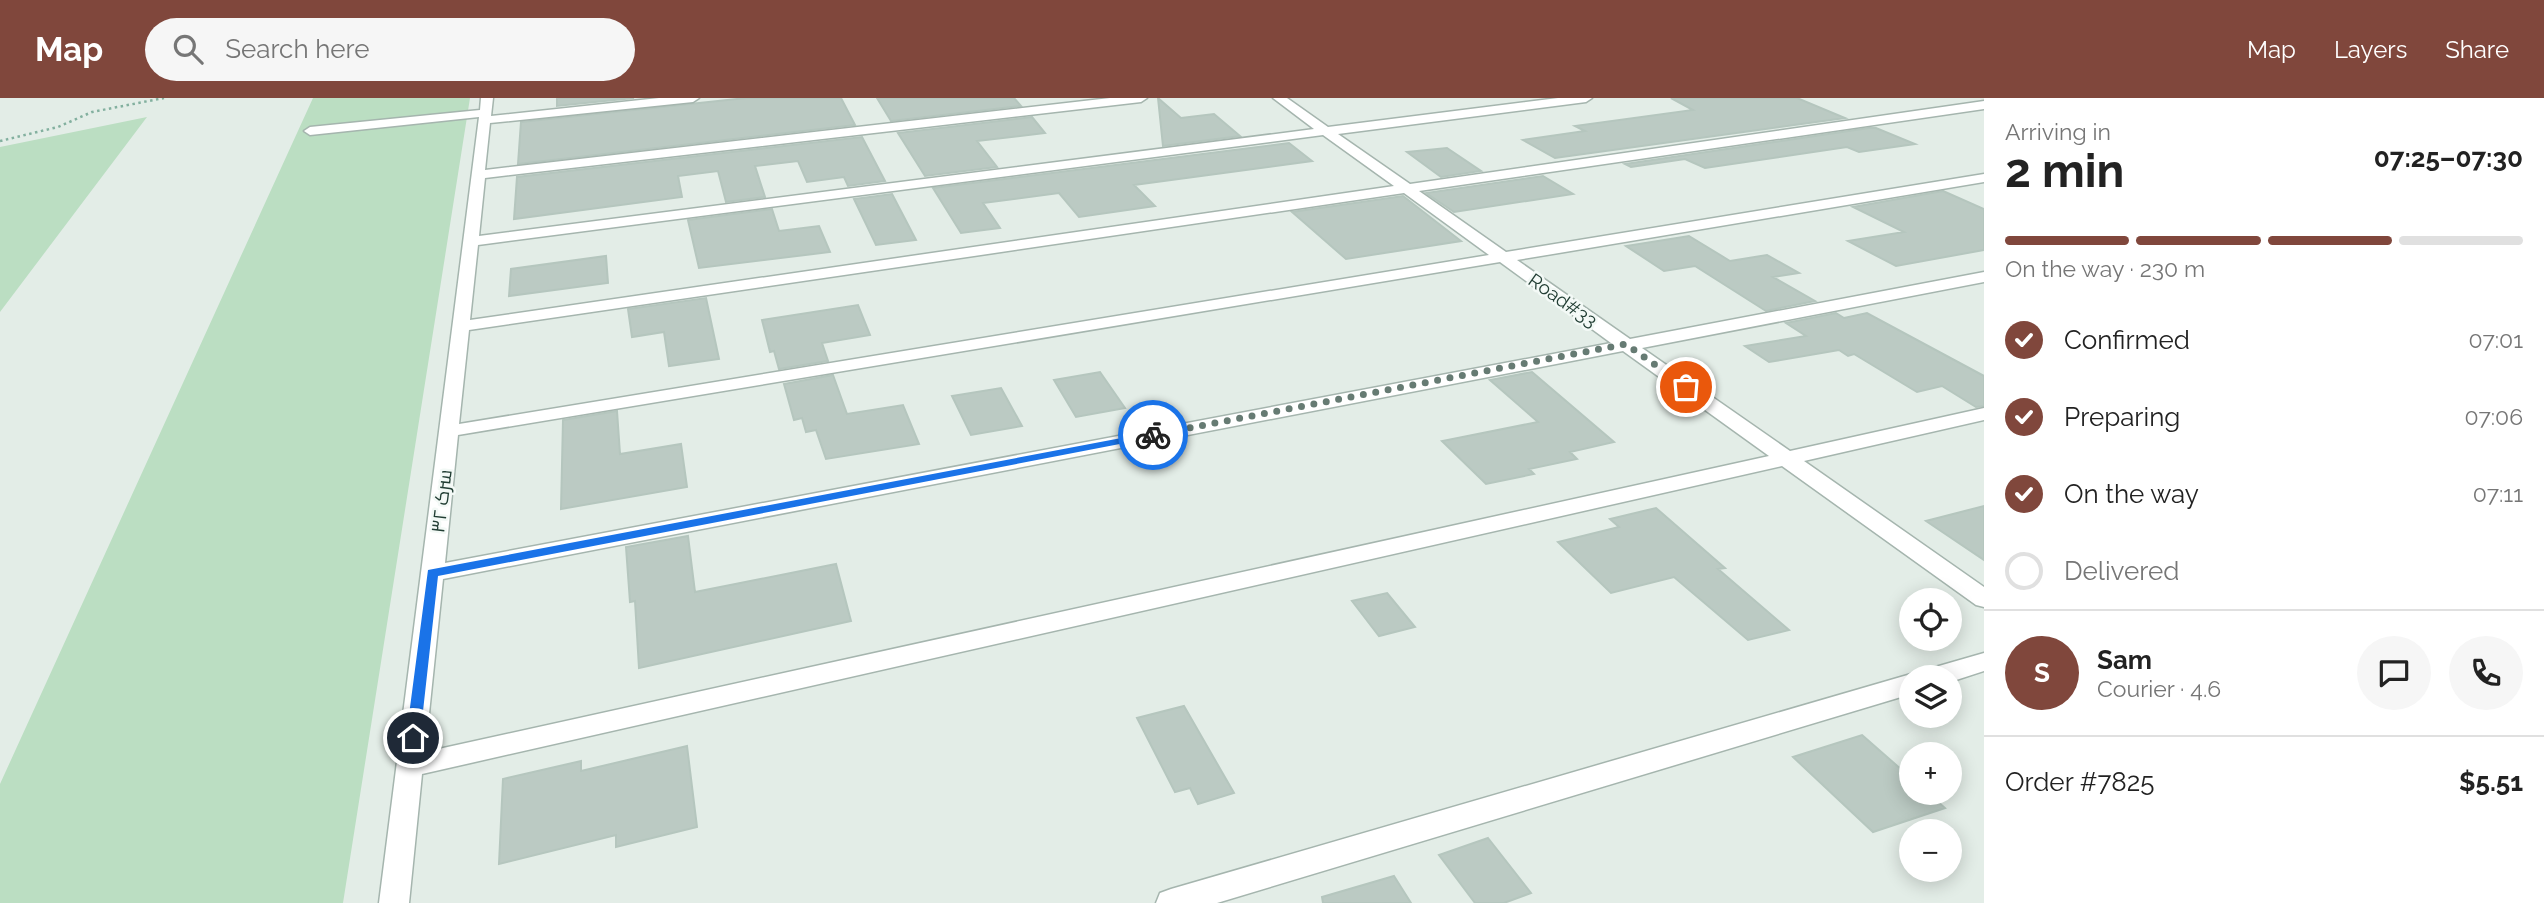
<!DOCTYPE html>
<meta charset="utf-8">
<style>
body{margin:0;font-family:Raleway,Cairo,sans-serif;background:#f6f6f6;color:#222;height:100vh;display:flex;flex-direction:column;font-size:26px;white-space:nowrap}
*{box-sizing:border-box;margin:0}
p{font-size:23px;color:#767676}
.icon{flex:none;width:38px;height:38px;fill:none;stroke:currentColor;stroke-width:2;stroke-linecap:round;stroke-linejoin:round}
.map{position:relative;flex:1;overflow:hidden}
.panel{display:flex;flex-direction:column;background:#fff;width:560px}
.panel>*{flex:none}
.controls{position:absolute;left:1899px;top:490px;display:grid;gap:14px}
.controls a{display:grid;place-items:center;width:63px;height:63px;border-radius:50%;background:#fff;box-shadow:0 4px 18px #0003;font-size:35px}
.pin{position:absolute;display:grid;place-items:center;width:60px;height:60px;color:#fff;margin:-30px;border:4px solid #fff;border-radius:50%;box-shadow:0 2px 7px #0007}
.courier{position:absolute;display:grid;place-items:center;width:70px;height:70px;margin:-35px;border:5px solid #1a73e8;border-radius:50%;background:#fff;color:#222;box-shadow:0 2px 9px #0007}
.head em{font-style:normal;font-weight:700}
.head div{display:flex;flex-direction:column-reverse}
.head{display:flex;align-items:center;justify-content:space-between;height:119px;padding:0 21px}
h1{font-size:46px;font-weight:700;line-height:52px}
.bar{display:grid;grid-template-columns:repeat(4,1fr);gap:10px 7px;align-content:center;height:84px;padding:0 21px}
.bar i{height:9px;border-radius:5px;background:#e0e0e0}
.bar .on{background:#80473c}
.bar p{grid-column:span 4}
.line{display:flex;align-items:center;gap:18px;padding:0 21px;border-top:2px solid #e0e0e0}
.line div{flex:1}
.round{display:grid;place-items:center;flex:none;width:74px;height:74px;border-radius:37px;background:#f6f6f6}
ol{padding:0 21px;list-style:none}
li{display:flex;align-items:center;gap:21px;height:77px}
li p{margin-inline-start:auto}
li .icon{padding:7px;border-radius:50%;background:#80473c;color:#fff;stroke-width:4}
li:last-child{color:#767676}
li i{width:38px;height:38px;border:4px solid #e0e0e0;border-radius:50%}
header{display:flex;align-items:center;gap:42px;box-sizing:border-box;height:98px;padding:0 35px;background:#80473c;color:#fff}
header strong{font-size:33px}
nav{display:flex;gap:38px;margin-inline-start:auto;font-size:24px}
.search{width:490px;height:63px;background:#f6f6f6;display:flex;align-items:center;gap:18px;box-sizing:border-box;padding:0 24px;border-radius:38px;color:#767676;font-size:26px}
main{display:flex;flex:1;min-height:0}
.map>svg:first-child{display:block}
</style>
<header>
<strong>Map</strong>
<div class="search"><svg class="icon" aria-label="search" viewBox="0 0 24 24"><circle cx="10" cy="10" r="6"/><path d="M15 15l6 6"/></svg>Search here</div>
<nav><a>Map</a><a>Layers</a><a>Share</a></nav>
</header>
<main>
<div class="map">
<svg width="1984" height="805" viewBox="0 0 1984 805">
<rect width="100%" height="100%" fill="#e3ede7"/>
<path fill="#bbdec2" d="M313,0H470L343,805H0V686Z
M147,19L0,214V49Z"/>
<path fill="#bbcac3" stroke="#b5c6be" stroke-width="2" d="M557,0H634L557,8Z
M746,0H841L855,27L518,66L521,24Z
M877,0H1014L1021,8L891,23Z
M1158,0L1181,20L1214,16L1240,38L1163,48Z
M1671,0H1797L1845,20L1555,60L1523,42L1585,33L1575,28L1693,12Z
M1032,19L1045,35L977,43L997,69L925,78L898,35Z
M1869,30H1876L1915,46L1859,54L1847,49L1705,70L1685,61L1631,69L1625,66Z
M862,39L885,83L848,88L844,79L807,84L798,63L755,68L765,99L726,104L718,73L678,78L682,99L514,121L517,79Z
M1289,45L1312,63L1134,87L1155,108L1079,119L1059,95L983,105L1000,130L961,135L933,90Z
M1447,50L1481,73L1441,79L1407,54Z
M1543,78L1573,96L1454,114L1426,95Z
M1943,93L1984,111V152L1896,168L1848,143L1904,134L1853,109Z
M892,96L916,142L876,147L854,101Z
M1403,98L1461,143L1346,161L1292,114Z
M772,111L779,133L819,128L830,154L699,170L688,122Z
M1689,138L1730,163L1767,157L1799,175L1773,179L1815,203L1766,213L1695,168L1664,173L1626,148Z
M606,158L608,185L509,198L511,171Z
M706,200L719,261L669,268L664,234L632,239L628,211Z
M858,207L870,237L822,245L828,263L779,271L774,253L770,254L762,222Z
M1836,215L1844,220L1867,215L1984,278V308L1976,309L1942,288L1917,294L1854,256L1848,258L1839,252L1769,264L1745,248L1806,238L1786,225Z
M1100,274L1125,310L1076,319L1054,282Z
M1532,274L1614,344L1570,354L1577,361L1529,371L1534,376L1486,386L1442,343L1538,324L1490,282Z
M833,277L847,316L903,307L919,346L826,361L816,332L806,334L802,320L794,322L784,286Z
M1001,290L1022,328L971,337L952,298Z
M617,313L620,356L681,346L687,389L561,411L563,322Z
M1984,408V462L1926,423Z
M1656,410L1725,470L1718,471L1789,532L1748,542L1674,479L1611,495L1558,444L1619,429L1610,421Z
M688,438L695,494L836,466L851,523L639,570L635,503L630,504L626,449Z
M1387,495L1415,529L1379,538L1352,503Z
M1184,608L1234,695L1198,706L1190,690L1175,694L1137,620Z
M1862,637L1911,680V695H1928L1945,710L1873,734L1793,659Z
M687,648L697,729L616,749V737L499,766L503,681L581,663V673Z
M1488,740L1531,795L1504,805H1475L1439,757Z
M1394,778L1411,805H1323L1322,799Z"/>
<g fill="none" stroke-linecap="round" stroke-linejoin="round">
<g stroke="#a5b5ae" stroke-width="3">
<path id="minor" d="M481,0H493L491,18L659,0H699L693,4L490,25L485,72L1110,0H1147L1141,4L485,80L479,138L1314,31L1273,0H1287L1328,29L1558,0H1592L1586,4L1338,36L1410,86L1984,3V11L1419,93L1506,154L1984,76V84L1517,162L1630,241L1984,174V184L1642,250L1790,353L1984,310V322L1804,363L1984,489V509L1976,507L1782,368L422,676L409,805H379L479,19L310,37L304,33L310,29L480,12ZM1323,37L1394,88L470,222L478,147ZM1404,95L1489,157L459,326L469,232ZM1500,164L1611,245L445,465L458,337ZM1623,253L1769,358L425,654L443,481Z
M1984,555V573L1950,584V579H1921L1925,572Z
M1911,576L1920,579H1911V596L1217,805H1156L1160,795L1171,791Z"/>
</g>
<path stroke="#83b09f" stroke-width="2.5" stroke-dasharray="2.5 3.5" stroke-linecap="butt" d="M0,43L58,29L92,14L164,0"/>
<use href="#minor" fill="#fff" fill-rule="evenodd"/>
</g>
<path fill="#1a73e8" d="M1153,334L1156,335V339L438,478L420,640L413,646L406,640L428,472Z"/>
<g fill="none" stroke-linecap="round" stroke-linejoin="round">
<path stroke="#667b73" stroke-width="7" stroke-dasharray="0 12.6" d="M1153,337L1626,246L1686,289"/>
</g>
<g text-anchor="middle" dominant-baseline="central" stroke-width="5" stroke-linejoin="round" paint-order="stroke">
<g font-size="19" fill="#223e34" stroke="#f3f9f6">
<text transform="translate(1563 202) rotate(35)">Road#33</text>
<text transform="translate(441 403) rotate(-83)">سرک ۳۲</text>
</g>
</g>
</svg>
<div class="controls">
<a><svg class="icon" aria-label="locate" viewBox="0 0 24 24"><circle cx="12" cy="12" r="6"/><path d="M12 2v4M12 18v4M2 12h4M18 12h4"/></svg></a>
<a><svg class="icon" aria-label="layers" viewBox="0 0 24 24"><path d="M12 4l9 5-9 5-9-5zM3 14l9 5 9-5"/></svg></a>
<a>+</a>
<a>−</a>
</div>
<div class="pin" style="left:1686px;top:289px;background:#ea580c"><svg class="icon" aria-label="bag" viewBox="0 0 24 24"><path d="M5 8h14l-1 12H6zM9 8a3 3 0 0 1 6 0"/></svg></div>
<div class="pin" style="left:413px;top:640px;background:#1f2937"><svg class="icon" aria-label="home" viewBox="0 0 24 24"><path d="M3 11l9-7 9 7M6 9v11h12V9"/></svg></div>
<div class="courier" style="left:1153px;top:337px"><svg class="icon" aria-label="bike" viewBox="0 0 24 24"><circle cx="6" cy="16" r="4"/><circle cx="18" cy="16" r="4"/><path d="M6 16l4-8h5l3 8M10 8l3 8H6M13 5h3"/></svg></div>
</div>
<section class="panel">
<div class="head"><div><h1>2 min</h1><p>Arriving in</p></div><em>07:25–07:30</em></div>
<div class="bar"><i class="on"></i><i class="on"></i><i class="on"></i><i></i><p>On the way · 230 m</p></div>
<ol>
<li><svg class="icon" aria-label="check" viewBox="0 0 24 24"><path d="M5 12l5 5 9-10"/></svg>Confirmed<p>07:01</p></li>
<li><svg class="icon" aria-label="check" viewBox="0 0 24 24"><path d="M5 12l5 5 9-10"/></svg>Preparing<p>07:06</p></li>
<li><svg class="icon" aria-label="check" viewBox="0 0 24 24"><path d="M5 12l5 5 9-10"/></svg>On the way<p>07:11</p></li>
<li><i></i>Delivered</li>
</ol>
<div class="line" style="height:126px"><b class="round" style="background:#80473c;color:#fff">S</b><div><b>Sam</b><p>Courier · 4.6</p></div><a class="round"><svg class="icon" aria-label="chat" viewBox="0 0 24 24"><path d="M4 5h16v11H9l-5 4z"/></svg></a><a class="round"><svg class="icon" aria-label="phone" viewBox="0 0 24 24"><path d="M5 4h4l2 5-3 2q2 4 5 5l2-3 5 2v4C11 20 4 13 5 4z"/></svg></a></div>
<div class="line" style="height:91px"><div>Order #7825</div><b>$5.51</b></div>
</section>
</main>
